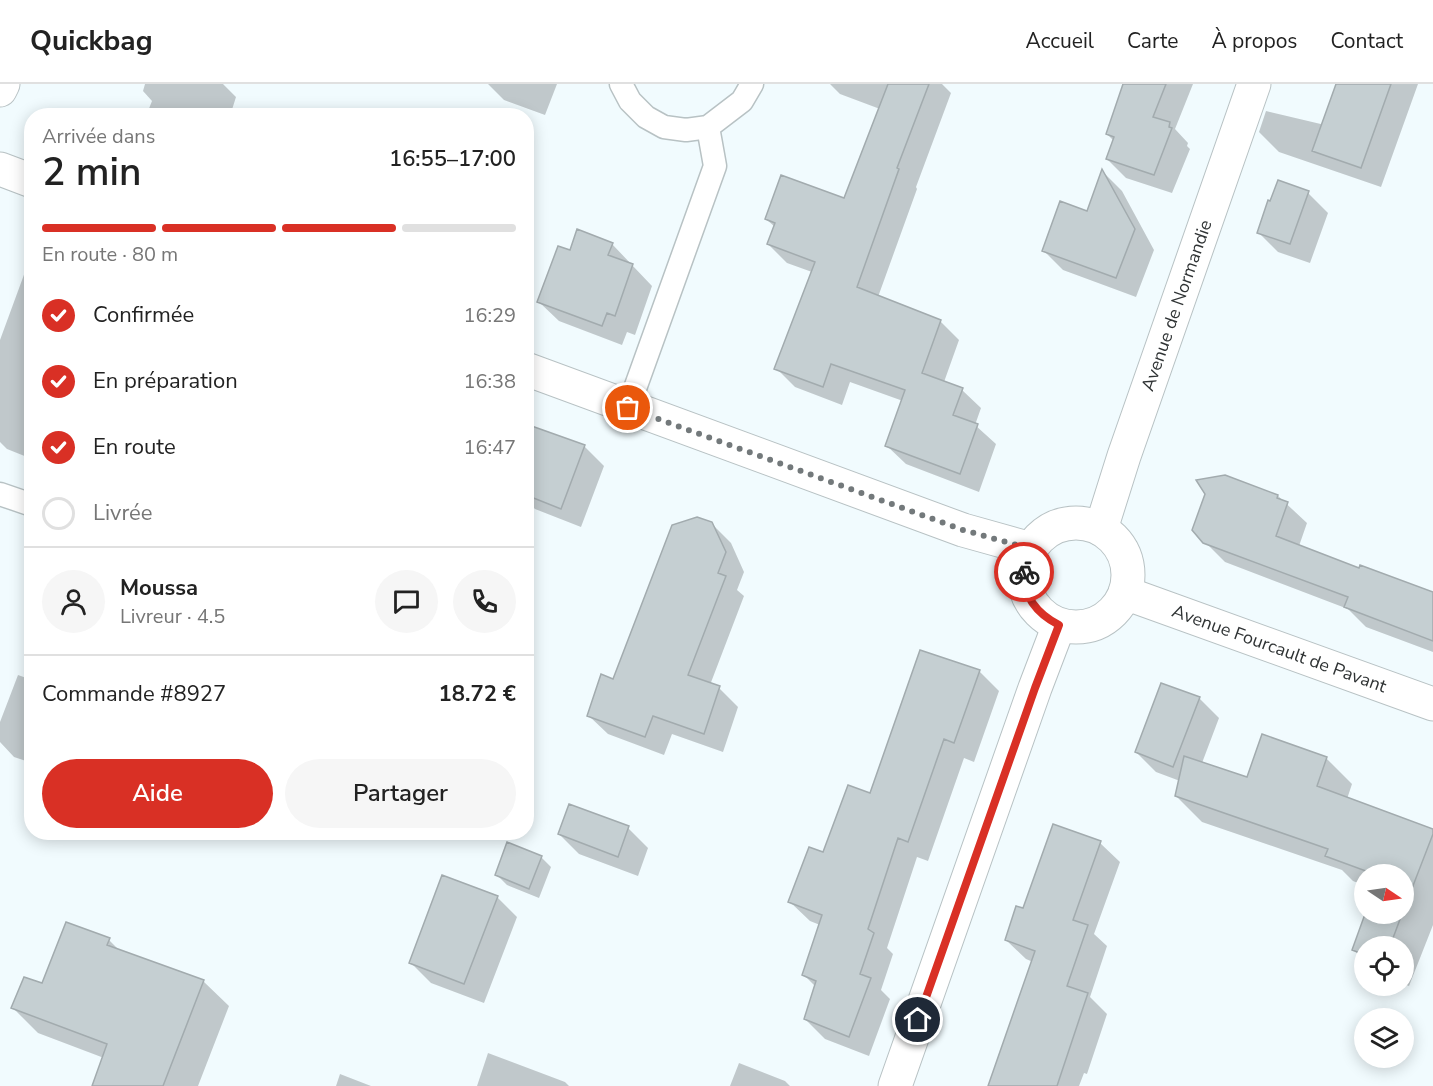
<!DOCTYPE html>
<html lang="fr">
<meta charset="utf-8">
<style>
body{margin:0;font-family:"Nunito Sans",sans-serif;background:#f6f6f6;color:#222;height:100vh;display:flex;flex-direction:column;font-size:22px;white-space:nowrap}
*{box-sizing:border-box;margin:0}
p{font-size:20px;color:#767676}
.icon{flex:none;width:33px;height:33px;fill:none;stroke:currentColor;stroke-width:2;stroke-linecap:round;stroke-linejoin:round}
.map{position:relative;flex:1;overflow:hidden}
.panel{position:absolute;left:24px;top:24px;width:510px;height:732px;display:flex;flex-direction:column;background:#fff;border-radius:24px;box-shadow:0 3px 15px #0003}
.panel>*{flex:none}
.needle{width:39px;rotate:103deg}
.fabs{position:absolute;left:1354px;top:780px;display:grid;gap:12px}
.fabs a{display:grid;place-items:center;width:60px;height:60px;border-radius:50%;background:#fff;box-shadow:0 3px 15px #0003;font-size:30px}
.pin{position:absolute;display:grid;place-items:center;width:51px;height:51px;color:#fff;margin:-26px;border:3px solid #fff;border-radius:50%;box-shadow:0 2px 6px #0007}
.courier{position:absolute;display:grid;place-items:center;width:60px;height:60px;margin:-30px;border:4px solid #d93025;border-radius:50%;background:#fff;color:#222;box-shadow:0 2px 8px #0007}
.head em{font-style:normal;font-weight:600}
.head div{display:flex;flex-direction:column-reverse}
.head{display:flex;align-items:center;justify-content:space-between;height:102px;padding:0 18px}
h1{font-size:39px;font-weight:600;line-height:45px}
.bar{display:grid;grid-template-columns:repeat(4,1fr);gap:9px 6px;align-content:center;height:72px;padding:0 18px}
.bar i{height:8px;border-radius:4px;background:#e0e0e0}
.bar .selected{background:#d93025}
.bar p{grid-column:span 4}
.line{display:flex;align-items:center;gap:15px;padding:0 18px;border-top:2px solid #e0e0e0}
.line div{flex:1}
.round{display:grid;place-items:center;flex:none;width:63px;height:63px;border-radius:32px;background:#f6f6f6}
ol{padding:0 18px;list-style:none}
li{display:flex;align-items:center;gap:18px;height:66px}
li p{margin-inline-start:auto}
li .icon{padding:6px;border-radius:50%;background:#d93025;color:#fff;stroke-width:4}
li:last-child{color:#767676}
li i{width:33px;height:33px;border:3px solid #e0e0e0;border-radius:50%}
.cta{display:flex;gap:12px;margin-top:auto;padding:12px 18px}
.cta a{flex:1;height:69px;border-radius:36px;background:#d93025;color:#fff;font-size:24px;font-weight:600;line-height:69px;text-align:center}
.cta a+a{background:#f6f6f6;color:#222}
header{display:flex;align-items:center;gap:36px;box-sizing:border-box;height:84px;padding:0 30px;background:#fff;border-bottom:2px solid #e0e0e0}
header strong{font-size:28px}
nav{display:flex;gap:33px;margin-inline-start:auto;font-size:21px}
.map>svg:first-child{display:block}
</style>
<header>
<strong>Quickbag</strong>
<nav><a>Accueil</a><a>Carte</a><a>À propos</a><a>Contact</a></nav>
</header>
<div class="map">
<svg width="1433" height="1002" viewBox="0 0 1433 1002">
<rect width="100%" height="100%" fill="#f1fbfe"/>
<path fill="#0003" d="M145,0H223L236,13L230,32H146L152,17L143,7Z
M488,0H557L545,31L504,16Z
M830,0H942L951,9L916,103L917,105L878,213L940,237L959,256L944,298L962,306L981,324L975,341L996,360L979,408L906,380L887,362L903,317L850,298L842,321L795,303L776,284L812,188L787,179L768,160L775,143L766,135L845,116L880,25L840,10Z
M1126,0H1193L1175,45L1188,59L1187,62L1190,65L1172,109L1126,94L1107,75L1114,57L1107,50Z
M1339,0H1418L1381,103L1279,68L1259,48L1266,27L1325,41Z
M1103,88L1122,107L1154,166L1136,213L1063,186L1043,166L1088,129Z
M1308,109L1328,129L1310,179L1278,168L1258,148Z
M612,160L652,202L635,251L627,248L622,261L559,237L539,218L571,168Z
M29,177L32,178V375L7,365L0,358V256Z
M526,341L585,363L604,382L581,443L535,425L526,416Z
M1278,412L1307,439L1299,462L1359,486L1433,510V568L1366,543L1348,525L1225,478L1193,446Z
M711,439L731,459L744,488L737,506L744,512L710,601L719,604L738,623L723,668L672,650L664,671L608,650L589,632L614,597Z
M979,587L999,607L974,678L964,674L928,777L917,773L887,864L893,870L881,906L890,915L869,972L825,955L805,935L816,903L803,890L820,841L810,837L790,818L824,770L871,711Z
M18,591L32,596V679L14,673L0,658V638Z
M1199,614L1219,634L1202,679L1248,695L1326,674L1352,700L1347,715L1433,746V841L1409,902L1404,900V862H1365V877L1353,865L1367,830H1404V790H1365V802L1353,797L1342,786L1202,738L1176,712L1180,697L1156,688L1136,668Z
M628,744L648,764L638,792L579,770L559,750Z
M1100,759L1120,778L1094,850L1107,862L1090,913L1107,930L1087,990L1084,989L1079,1002H988L1033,878L1026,875L1006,856L1024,826Z
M541,773L551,783L539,814L507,801L497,791Z
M497,813L517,833L484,919L431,899L411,879Z
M109,856L120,867L203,897L229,922L198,1002H93L104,974L38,949L13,924Z
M488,969L565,998L569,1002H477Z
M739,979L785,997L790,1002H730Z
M340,990L371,1002H336Z"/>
<path fill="#c5cfd2" stroke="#a2abae" stroke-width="1.5" d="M888,0H929L897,84L899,85L857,203L941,236L922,289L963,304L953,331L978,340L960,390L885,362L905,306L831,280L823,303L774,285L815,178L767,160L775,139L765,135L781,91L844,114Z
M1123,0H1166L1153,33L1170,38L1169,43L1172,44L1154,91L1106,75L1114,53L1106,50Z
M1336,0H1391L1361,84L1312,67Z
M1102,85L1135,145L1116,194L1042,167L1060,117L1087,127Z
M1278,96L1309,107L1290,160L1257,149L1268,116L1270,117Z
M577,145L613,159L608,171L633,180L615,232L607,229L602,242L537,218L558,162L570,166Z
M526,340L585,361L561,425L526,411Z
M1225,391L1278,411L1277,414L1288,418L1276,452L1359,484L1360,481L1433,508V557L1344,523L1348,513L1203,459L1192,446L1205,410L1196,396Z
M697,433L712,438L726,468L718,489L726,492L688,591L720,602L704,650L653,632L645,653L587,632L601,590L613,595L672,441Z
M920,566L980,586L954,659L944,655L908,758L898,754L868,845L874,849L860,890L871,894L849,953L804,935L816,897L802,891L822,831L788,818L809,763L823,768L848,701L870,709Z
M1161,599L1200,613L1173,683L1135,668Z
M1262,650L1327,673L1317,702L1433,745V750L1404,825V790H1374L1325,772L1328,765L1175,712L1184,672L1247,693Z
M569,720L629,742L618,773L558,750Z
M1053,740L1101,757L1073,836L1088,841L1067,902L1088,909L1057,1002H988L1035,867L1005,856L1016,822L1023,824Z
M507,758L542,772L529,805L495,791Z
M442,791L498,812L464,900L409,879Z
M1365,830H1402L1390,862H1365V871L1352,866Z
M66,838L110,854L107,861L204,896L163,1002H92L107,960L11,924L24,893L42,899Z"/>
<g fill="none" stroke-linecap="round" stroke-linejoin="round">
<g stroke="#b8c2c4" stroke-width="25">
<path id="lane" d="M621,0L630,17L646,33L664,43L686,46L708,43L742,17L752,0
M628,324L715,82L708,43
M0,410L32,421"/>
</g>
<g stroke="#b8c2c4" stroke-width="35">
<g id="secondary">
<path d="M0,6L3,0"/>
<path d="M0,85L32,97"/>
<path d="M526,285L963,446L1031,465"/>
<circle cx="1076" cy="491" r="52"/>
<path id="s1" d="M1101,445L1124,372L1254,0"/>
<path id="s2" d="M1125,509L1433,620"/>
<path d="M895,1002L1035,604L1059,541"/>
</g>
</g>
<use href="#lane" stroke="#fff" stroke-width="22"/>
<use href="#secondary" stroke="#fff" stroke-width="33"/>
</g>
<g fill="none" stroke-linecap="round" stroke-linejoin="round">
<path stroke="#73797b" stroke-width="6" stroke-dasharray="0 10.8" d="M628,324L963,446L1031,465L1025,479L1024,488"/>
<path stroke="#d93025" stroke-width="8" d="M918,936L1035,604L1059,541C1038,530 1023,513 1024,488"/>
</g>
<g text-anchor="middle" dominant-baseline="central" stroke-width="6" stroke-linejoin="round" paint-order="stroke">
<g font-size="18" fill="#2f3334" stroke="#fff">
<text stroke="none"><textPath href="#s1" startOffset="236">Avenue de Normandie</textPath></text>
<text stroke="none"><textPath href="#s2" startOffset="164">Avenue Fourcault de Pavant</textPath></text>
</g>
</g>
</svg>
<div class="fabs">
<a><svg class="needle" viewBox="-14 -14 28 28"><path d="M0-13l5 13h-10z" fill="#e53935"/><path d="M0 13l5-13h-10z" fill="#767676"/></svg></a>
<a><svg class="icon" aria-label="locate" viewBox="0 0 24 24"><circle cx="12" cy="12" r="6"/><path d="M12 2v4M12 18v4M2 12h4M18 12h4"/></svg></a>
<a><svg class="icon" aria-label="layers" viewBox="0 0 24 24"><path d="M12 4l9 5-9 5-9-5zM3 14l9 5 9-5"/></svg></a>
</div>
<div class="pin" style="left:628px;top:324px;background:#ea580c"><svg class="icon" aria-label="bag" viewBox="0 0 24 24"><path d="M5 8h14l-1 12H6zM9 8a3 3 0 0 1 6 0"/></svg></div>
<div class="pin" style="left:918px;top:936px;background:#1f2937"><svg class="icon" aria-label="home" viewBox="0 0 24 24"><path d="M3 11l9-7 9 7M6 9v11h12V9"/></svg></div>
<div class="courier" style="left:1024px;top:488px"><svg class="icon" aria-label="bike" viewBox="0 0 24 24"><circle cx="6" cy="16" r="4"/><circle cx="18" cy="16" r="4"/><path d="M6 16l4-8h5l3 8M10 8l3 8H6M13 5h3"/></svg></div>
<section class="panel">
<div class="head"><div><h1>2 min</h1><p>Arrivée dans</p></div><em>16:55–17:00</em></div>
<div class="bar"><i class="selected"></i><i class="selected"></i><i class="selected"></i><i></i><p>En route · 80 m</p></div>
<ol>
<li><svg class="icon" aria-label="check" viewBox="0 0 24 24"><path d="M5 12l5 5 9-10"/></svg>Confirmée<p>16:29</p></li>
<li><svg class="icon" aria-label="check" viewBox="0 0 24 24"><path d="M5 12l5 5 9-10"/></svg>En préparation<p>16:38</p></li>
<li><svg class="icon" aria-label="check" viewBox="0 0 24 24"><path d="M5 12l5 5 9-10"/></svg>En route<p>16:47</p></li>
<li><i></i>Livrée</li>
</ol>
<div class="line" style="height:108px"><a class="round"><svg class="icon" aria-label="person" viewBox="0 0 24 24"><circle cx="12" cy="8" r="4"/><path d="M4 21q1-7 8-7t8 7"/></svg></a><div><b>Moussa</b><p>Livreur · 4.5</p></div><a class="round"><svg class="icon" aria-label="chat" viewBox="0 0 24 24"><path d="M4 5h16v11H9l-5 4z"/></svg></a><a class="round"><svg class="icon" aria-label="phone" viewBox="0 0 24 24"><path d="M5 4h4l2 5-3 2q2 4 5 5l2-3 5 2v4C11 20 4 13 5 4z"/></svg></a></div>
<div class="line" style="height:78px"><div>Commande #8927</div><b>18.72 €</b></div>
<div class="cta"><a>Aide</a><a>Partager</a></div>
</section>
</div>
